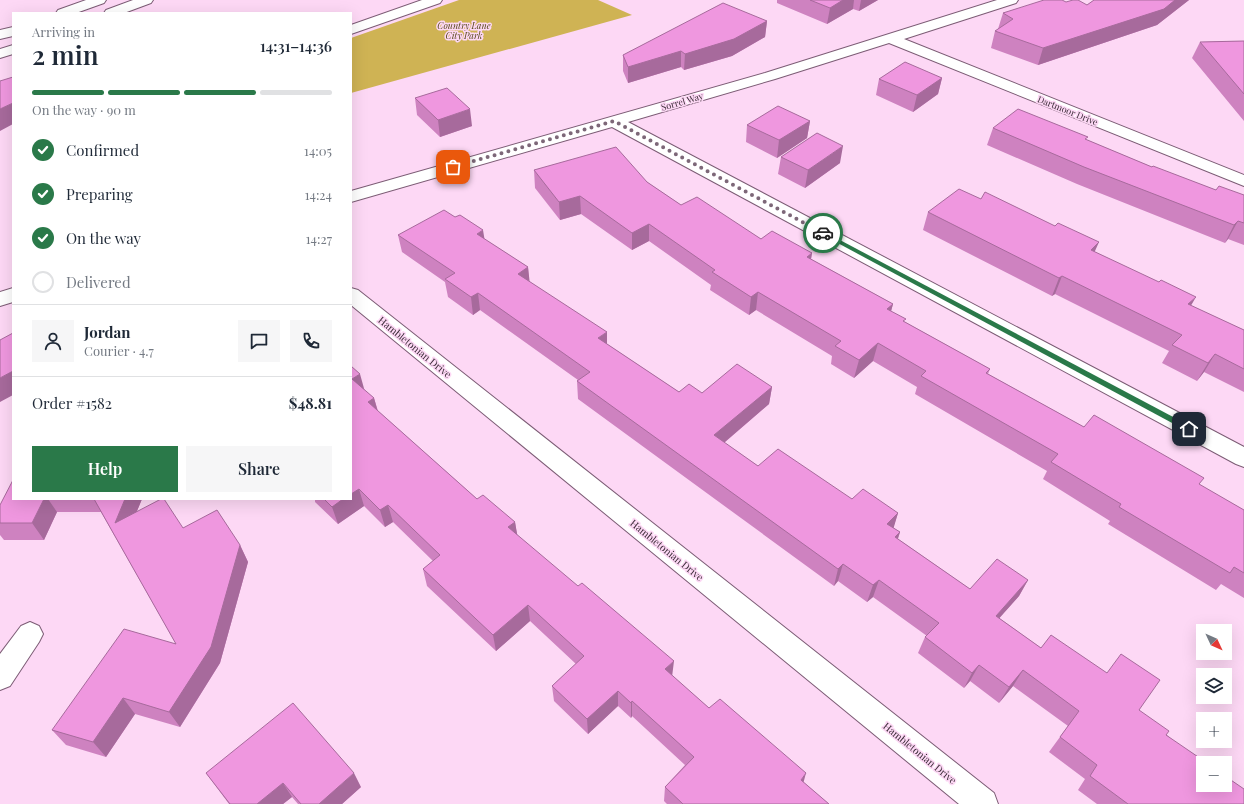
<!DOCTYPE html>
<meta charset="utf-8">
<style>
body{margin:0;font-family:"Playfair Display",serif;background:#f6f6f7;color:#1f2937;height:100vh;display:flex;flex-direction:column;font-size:15px;white-space:nowrap}
*{box-sizing:border-box;margin:0}
p{font-size:13px;color:#747a83}
.icon{flex:none;width:22px;height:22px;fill:none;stroke:currentColor;stroke-width:2;stroke-linecap:round;stroke-linejoin:round}
.map{position:relative;flex:1;overflow:hidden}
.panel{position:absolute;left:12px;top:12px;width:340px;height:488px;display:flex;flex-direction:column;background:#fff;border-radius:0px;box-shadow:0 4px 16px #0002}
.panel>*{flex:none}
.needle{width:26px;rotate:134deg}
.tools{position:absolute;left:1196px;top:624px;display:grid;gap:8px}
.tools a{display:grid;place-items:center;width:36px;height:36px;border-radius:0px;background:#fff;box-shadow:0 4px 16px #0002;font-size:20px}
.pin{position:absolute;display:grid;place-items:center;width:34px;height:34px;color:#fff;margin:-17px;border-radius:8px;box-shadow:0 2px 6px #0006}
.courier{position:absolute;display:grid;place-items:center;width:40px;height:40px;margin:-20px;border:3px solid #2a7949;border-radius:50%;background:#fff;color:#222;box-shadow:0 1px 5px #0007}
.overview em{font-style:normal;font-weight:600}
.overview div{display:flex;flex-direction:column-reverse}
.overview{display:flex;align-items:center;justify-content:space-between;height:68px;padding:0 20px}
h1{font-size:26px;font-weight:600;line-height:30px}
.bar{display:grid;grid-template-columns:repeat(4,1fr);gap:6px 4px;align-content:center;height:48px;padding:0 20px}
.bar i{height:5px;border-radius:3px;background:#e0e1e3}
.bar .selected{background:#2a7949}
.bar p{grid-column:span 4}
.line{display:flex;align-items:center;gap:10px;padding:0 20px;border-top:1px solid #e0e1e3}
.line div{flex:1}
.round{display:grid;place-items:center;flex:none;width:42px;height:42px;border-radius:0px;background:#f6f6f7}
ol{padding:0 20px;list-style:none}
li{display:flex;align-items:center;gap:12px;height:44px}
li p{margin-inline-start:auto}
li .icon{padding:4px;border-radius:50%;background:#2a7949;color:#fff;stroke-width:4}
li:last-child{color:#747a83}
li i{width:22px;height:22px;border:2px solid #e0e1e3;border-radius:50%}
.primary-button{display:flex;gap:8px;margin-top:auto;padding:8px 20px}
.primary-button a{flex:1;height:46px;border-radius:0px;background:#2a7949;color:#fff;font-size:16px;font-weight:600;line-height:46px;text-align:center}
.primary-button a+a{background:#f6f6f7;color:#1f2937}
.map>svg:first-child{display:block}
</style>
<div class="map">
<svg width="1244" height="804" viewBox="0 0 1244 804">
<rect width="100%" height="100%" fill="#fdd8f5"/>
<path fill="#cfb354" d="M459,0H598L632,15L351,93V38Z"/>
<g fill="none" stroke-linecap="round" stroke-linejoin="round">
<g stroke="#7c5c75" stroke-width="2">
<path id="minor" d="M422,0H442L440,3L351,34V25Z
M997,0H1018L1016,3L904,39L1244,175V186L889,43L775,79L628,122L1244,447V467L1236,464L612,127L351,202V191L765,73Z
M13,288V302L0,306V292Z
M351,288L358,290L994,793L998,804H959L351,305Z
M30,622L39,626L43,634L39,642L10,686L0,690V654L21,626Z"/>
</g>
<g stroke="#7c5c75" stroke-width="2">
<path id="motorway" d="M86,0H106L104,3L76,13H56L58,10Z
M133,0H153L151,3L124,13H104L106,10Z
M13,27V36L0,39V30Z
M13,45V54L0,58V49Z"/>
</g>
<use href="#minor" fill="#fff" fill-rule="evenodd"/>
<use href="#motorway" fill="#fff" fill-rule="evenodd"/>
</g>
<path fill="#ce82c0" d="M777,0H878L859,11L853,9L827,24L777,3Z
M1094,0H1189L1157,25L1038,65L991,48L995,31L998,29L1003,13L1066,2L1087,5Z
M767,21L765,37L732,56L684,70L681,67L628,83L623,71V55Z
M1244,41V121L1192,58L1200,42Z
M942,78L938,94L913,112L876,95L879,79Z
M415,98L472,126L440,137L417,115Z
M810,121L807,138L777,158L746,142L747,125Z
M993,128L1087,140L1152,167L1216,190L1244,195V245L1228,239L1225,243L1077,184L987,145Z
M781,157L840,163L805,188L778,174Z
M534,170L647,182L681,205L761,239L812,253L811,259L893,304L891,311L905,322L990,369L988,374L1084,427L1199,485L1244,510V598L1221,584L1216,590L1108,524L1110,521L1043,479L1047,471L915,394L917,387L873,361L854,378L831,364L832,356L756,310L749,315L710,290L711,285L649,241L632,250L581,214L560,220L535,188Z
M928,212L1095,252L1191,306L1244,330V392L1204,372L1197,381L1162,363L1169,351L1055,294L1052,296L923,230Z
M455,217L484,239L528,267L529,281L607,344L679,392L702,393L772,387L769,404L724,443L758,466L852,499L898,513L893,528L900,532L898,539L970,589L1028,580L1019,596L999,618L1041,648L1139,710L1244,804H1097L1078,790L1085,779L1049,752L1068,726L1013,686L999,703L970,681L964,688L918,653L925,637L927,636L873,597L867,602L838,581L834,586L578,399L577,381L578,380L480,310L473,315L448,297L445,282L402,252L398,235Z
M364,390L374,398L378,411L477,499L515,522L517,535L672,676L709,708L803,782L829,804H667L664,801L665,787L685,765L632,716L631,718L618,706L588,734L554,701L552,686L576,664L530,621L496,651L427,586L423,569L433,561L393,522L385,527L364,506L338,524L315,502V499H351Z
M13,499H142L137,511L183,528L240,545L248,562L220,663L180,727L135,714L106,757L66,745L52,730L176,644L101,512H57L44,540H4L0,535V505Z
M206,773L361,787L342,804H298L292,797L283,804H229Z"/>
<path fill="#a76a9c" d="M843,0H854L853,9L827,24L830,8Z
M861,0H878L859,11Z
M1175,0H1189L1157,25L1038,65L1043,48Z
M767,21L765,37L732,56L684,70L685,54Z
M681,51V67L628,83V67Z
M942,78L938,94L913,112L917,95Z
M13,103V124L0,131V109Z
M470,109L472,126L440,137L438,120Z
M810,121L807,138L777,158L779,140Z
M843,146L840,163L805,188L808,170Z
M580,196L581,214L560,220L559,202Z
M1238,221L1228,239L1225,243L1234,225Z
M649,224V241L632,250V233Z
M483,230L486,248L477,234Z
M1099,242L1091,260V250Z
M812,253L809,271L807,257Z
M528,267L530,285L518,274Z
M1062,276L1055,294L1052,296L1059,278Z
M758,292L756,310L749,315L751,297Z
M478,293L480,310L473,315L471,297Z
M1196,297L1186,314L1188,304Z
M893,304L888,322L887,309Z
M607,332V350L598,338Z
M878,343L873,361L854,378L859,360Z
M1215,354L1204,372L1197,381L1208,363Z
M13,371V395L0,402V378Z
M360,374L365,392L352,379Z
M772,387L769,404L712,453L714,435Z
M374,398L379,416L368,402Z
M359,489L364,506L338,524L332,507L343,499H351V494Z
M44,499H48L57,512L44,540L32,523Z
M125,499H142L125,540L115,523Z
M388,505L393,522L385,527L380,510Z
M898,513L893,530L887,524Z
M515,522L518,539L508,527Z
M900,532L894,549L895,537Z
M240,545L248,562L220,663L180,727L169,712Z
M843,564L838,581L834,586L838,569Z
M879,580L873,597L867,602L873,585Z
M1028,580L1019,596L987,632L996,616Z
M528,605L530,621L496,651L493,635Z
M674,661L672,677L665,669Z
M979,665L970,681L964,688L972,673Z
M1023,670L1013,686L999,703L1009,687Z
M618,691V706L588,734L587,719Z
M123,698L135,714L106,757L93,742Z
M632,701V716L631,718V703Z
M354,773L361,787L342,804H319Z
M806,773L802,788L801,780Z
M283,783L292,797L283,804H257Z"/>
<path fill="#ef97df" stroke="#a76a9c" d="M810,0H843L830,8Z
M1044,0H1062L1066,2L1073,0H1078L1087,5L1094,0H1175L1164,9L1043,48L995,31L1013,19L1003,13Z
M723,3L767,21L734,39L685,54L681,51L628,67L623,55Z
M1244,41V94L1200,42Z
M905,62L942,78L917,95L879,79Z
M13,77V103L0,109V81Z
M447,88L470,109L438,120L415,98Z
M778,106L810,121L779,140L747,125Z
M1018,109L1088,137L1085,139L1152,167L1153,166L1216,190L1219,186L1244,195V223L1238,221L1234,225L1084,167L993,128Z
M817,133L843,146L808,170L781,157Z
M616,147L647,182L681,205L697,197L761,239L772,231L812,253L807,257L893,304L887,309L906,319L903,321L990,369L986,373L1084,427L1094,415L1204,478L1199,484L1244,510V573L1234,567L1230,573L1119,507L1121,504L1051,462L1058,454L921,376L926,371L878,343L859,360L835,346L841,341L758,292L751,297L712,272L715,270L649,224L632,233L580,196L559,202L534,170Z
M959,189L981,199L985,192L1055,226L1058,223L1099,242L1091,250L1159,282L1161,280L1196,297L1188,304L1244,330V369L1215,354L1208,363L1172,345L1182,335L1062,276L1059,278L928,212Z
M444,210L455,217L460,215L483,230L477,234L528,267L518,274L607,332L598,338L679,392L689,384L702,393L737,364L772,387L714,435L758,466L778,449L852,499L863,489L898,513L887,524L900,532L895,537L970,589L997,559L1028,580L996,616L1041,648L1051,635L1107,673L1121,654L1160,680L1139,710L1169,731L1166,735L1207,763H1203V785H1225V776L1244,789V804H1128L1090,776L1097,765L1060,737L1079,711L1023,670L1009,687L979,665L972,673L925,637L939,623L879,580L873,585L843,564L838,569L577,381L590,372L478,293L471,297L445,279L455,273L398,235Z
M13,333V371L0,378V340Z
M351,366L360,374L352,379L374,398L368,402L477,499L483,495L515,522L508,527L578,586L582,583L674,661L665,669L709,708L720,699L806,773L801,780L829,804H683L665,787L694,757L632,701L631,703L618,691L587,719L552,686L584,656L528,605L493,635L423,569L440,555L388,505L380,510L359,489L351,494Z
M13,480V499H44L32,523H0V505Z
M94,499H125L115,523L161,499H164L183,528L217,510L240,545L211,647L169,712L123,698L93,742L52,730L124,629L176,644Z
M324,499H343L332,507Z
M293,703L354,773L319,804H301L283,783L257,804H230L206,773Z"/>
<path fill="#2a7949" d="M823,231L1192,427L1193,429L1189,432L1187,431L821,234V232Z"/>
<g fill="none" stroke-linecap="round" stroke-linejoin="round">
<path stroke="#7d6778" stroke-width="4" stroke-dasharray="0 7.2" d="M453,167L614,121L823,233"/>
</g>
<g text-anchor="middle" dominant-baseline="central" stroke-width="3" stroke-linejoin="round" paint-order="stroke">
<g font-size="9" font-style="italic" fill="#554818" stroke="#fdd8f5">
<text x="464" y="25">Country Lane<tspan x="464" dy="10">City Park</tspan></text>
</g>
<g font-size="9" fill="#382a35" stroke="#fdd8f5">
<text transform="translate(682 101) rotate(-16)">Sorrel Way</text>
<text transform="translate(1068 110) rotate(22)">Dartmoor Drive</text>
</g>
<g font-size="10" fill="#382a35" stroke="#fdd8f5">
<text transform="translate(415 347) rotate(39)">Hambletonian Drive</text>
<text transform="translate(667 550) rotate(39)">Hambletonian Drive</text>
<text transform="translate(920 753) rotate(39)">Hambletonian Drive</text>
</g>
</g>
</svg>
<div class="tools">
<a><svg class="needle" viewBox="-14 -14 28 28"><path d="M0-13l5 13h-10z" fill="#e53935"/><path d="M0 13l5-13h-10z" fill="#747a83"/></svg></a>
<a><svg class="icon" aria-label="layers" viewBox="0 0 24 24"><path d="M12 4l9 5-9 5-9-5zM3 14l9 5 9-5"/></svg></a>
<a>+</a>
<a>−</a>
</div>
<div class="pin" style="left:453px;top:167px;background:#ea580c"><svg class="icon" aria-label="bag" viewBox="0 0 24 24"><path d="M5 8h14l-1 12H6zM9 8a3 3 0 0 1 6 0"/></svg></div>
<div class="pin" style="left:1189px;top:429px;background:#1f2937"><svg class="icon" aria-label="home" viewBox="0 0 24 24"><path d="M3 11l9-7 9 7M6 9v11h12V9"/></svg></div>
<div class="courier" style="left:823px;top:233px"><svg class="icon" aria-label="car" viewBox="0 0 24 24"><path d="M5 17H2v-5l4-1 3-4h7l3 4 3 1v5h-3M9 17h6M6 11h13"/><circle cx="7" cy="17" r="2"/><circle cx="17" cy="17" r="2"/></svg></div>
<section class="panel">
<div class="overview"><div><h1>2 min</h1><p>Arriving in</p></div><em>14:31–14:36</em></div>
<div class="bar"><i class="selected"></i><i class="selected"></i><i class="selected"></i><i></i><p>On the way · 90 m</p></div>
<ol>
<li><svg class="icon" aria-label="check" viewBox="0 0 24 24"><path d="M5 12l5 5 9-10"/></svg>Confirmed<p>14:05</p></li>
<li><svg class="icon" aria-label="check" viewBox="0 0 24 24"><path d="M5 12l5 5 9-10"/></svg>Preparing<p>14:24</p></li>
<li><svg class="icon" aria-label="check" viewBox="0 0 24 24"><path d="M5 12l5 5 9-10"/></svg>On the way<p>14:27</p></li>
<li><i></i>Delivered</li>
</ol>
<div class="line" style="height:72px"><a class="round"><svg class="icon" aria-label="person" viewBox="0 0 24 24"><circle cx="12" cy="8" r="4"/><path d="M4 21q1-7 8-7t8 7"/></svg></a><div><b>Jordan</b><p>Courier · 4.7</p></div><a class="round"><svg class="icon" aria-label="chat" viewBox="0 0 24 24"><path d="M4 5h16v11H9l-5 4z"/></svg></a><a class="round"><svg class="icon" aria-label="phone" viewBox="0 0 24 24"><path d="M5 4h4l2 5-3 2q2 4 5 5l2-3 5 2v4C11 20 4 13 5 4z"/></svg></a></div>
<div class="line" style="height:52px"><div>Order #1582</div><b>$48.81</b></div>
<div class="primary-button"><a>Help</a><a>Share</a></div>
</section>
</div>
